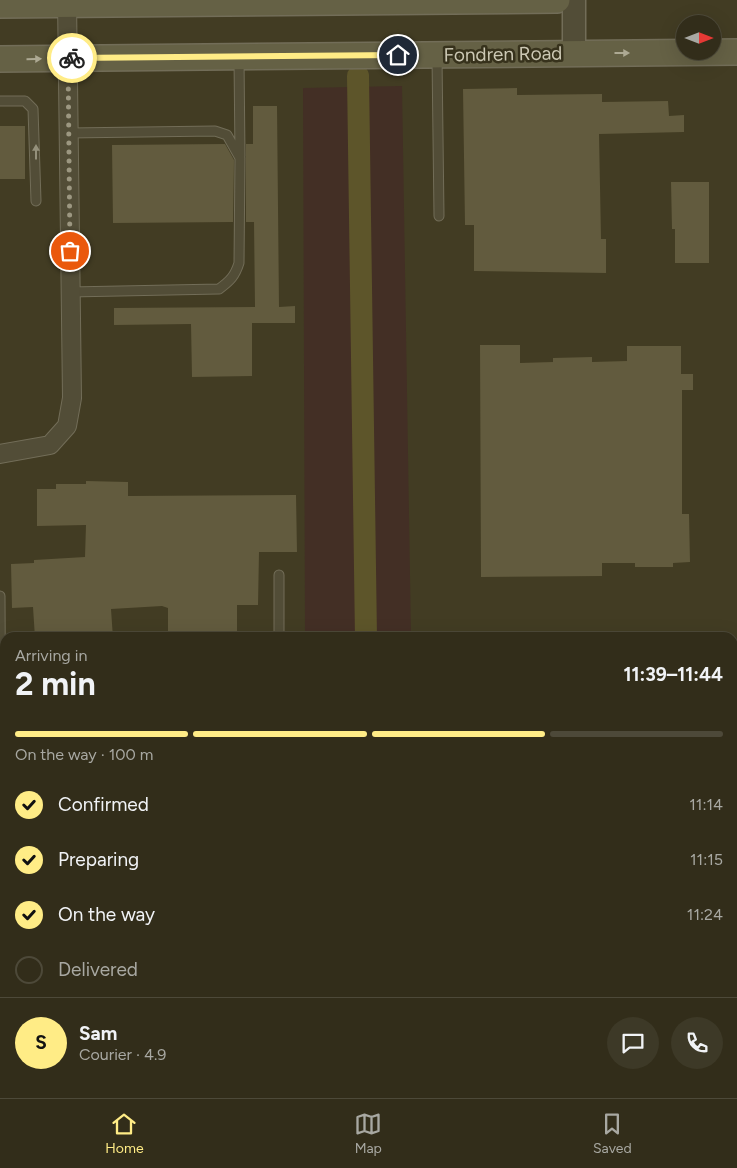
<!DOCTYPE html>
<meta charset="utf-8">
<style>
body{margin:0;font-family:Figtree,sans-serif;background:#3d3927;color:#f1f3f6;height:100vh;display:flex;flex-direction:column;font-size:19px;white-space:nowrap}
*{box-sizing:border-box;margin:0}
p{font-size:16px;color:#a8a8a2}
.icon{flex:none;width:28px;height:28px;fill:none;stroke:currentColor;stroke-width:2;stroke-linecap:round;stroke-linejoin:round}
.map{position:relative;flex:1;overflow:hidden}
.side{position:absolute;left:0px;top:632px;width:738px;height:466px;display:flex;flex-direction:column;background:#322d1a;border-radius:15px 15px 0 0;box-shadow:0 5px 20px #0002,0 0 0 1px #4d4939}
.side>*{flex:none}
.needle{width:32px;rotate:90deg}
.fabs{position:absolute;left:676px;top:15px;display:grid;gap:10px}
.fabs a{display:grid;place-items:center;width:45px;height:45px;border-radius:50%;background:#322d1a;box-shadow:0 5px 20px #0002,0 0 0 1px #4d4939;font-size:25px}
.pin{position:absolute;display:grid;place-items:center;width:42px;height:42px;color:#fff;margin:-21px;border:2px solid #fff;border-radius:50%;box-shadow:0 1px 5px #0007}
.courier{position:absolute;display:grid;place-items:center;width:50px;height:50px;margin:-25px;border:4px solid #ffec86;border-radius:50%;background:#fff;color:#222;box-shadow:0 1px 6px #0007}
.overview em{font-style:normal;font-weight:700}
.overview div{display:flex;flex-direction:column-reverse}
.overview{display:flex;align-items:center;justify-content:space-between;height:85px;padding:0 15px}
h1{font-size:32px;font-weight:700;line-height:38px}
.bar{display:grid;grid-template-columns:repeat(4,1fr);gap:8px 5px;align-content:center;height:60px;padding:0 15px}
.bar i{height:6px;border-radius:4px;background:#4d4939}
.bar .selected{background:#ffec86}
.bar p{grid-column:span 4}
.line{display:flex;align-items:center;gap:12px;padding:0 15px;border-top:1px solid #4d4939}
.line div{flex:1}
.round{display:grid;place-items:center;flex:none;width:52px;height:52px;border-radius:26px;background:#3d3927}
ol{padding:0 15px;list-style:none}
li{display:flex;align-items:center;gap:15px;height:55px}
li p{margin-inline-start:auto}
li .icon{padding:5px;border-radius:50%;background:#ffec86;color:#111;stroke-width:4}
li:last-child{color:#a8a8a2}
li i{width:28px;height:28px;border:2px solid #4d4939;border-radius:50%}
.menu{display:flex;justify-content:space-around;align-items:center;height:70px;border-top:1px solid #4d4939;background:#322d1a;font-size:14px;color:#a8a8a2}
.menu a{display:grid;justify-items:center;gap:2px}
.menu .selected{color:#ffec86}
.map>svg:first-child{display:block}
</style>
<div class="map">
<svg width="737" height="1098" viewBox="0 0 737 1098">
<rect width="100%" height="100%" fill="#423c23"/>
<path fill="#432f25" d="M402,86L411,637H305L303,88Z
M0,806H5V1000H0Z
M732,829H737V994H732Z"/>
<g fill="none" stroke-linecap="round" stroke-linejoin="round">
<path stroke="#5d552a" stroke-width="6" d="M732,913H737
M0,920H5"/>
<path stroke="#5d552a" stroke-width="22" d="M358,76L366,638"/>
</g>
<path fill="#625b3e" d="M517,88V95L602,94V102L668,101L669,116L684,115V132L599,134L601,239H606V273L474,271V225H465L463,89Z
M253,106H277L279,307L295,306V323H252V376L192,377L191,324L114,325V308L255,307L254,222H246V144H253Z
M0,126H25V179H0Z
M225,144L234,160L233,222L113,223L112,145Z
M671,182H709V263H675V229H672Z
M480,345H520V363L553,362V358L592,357V362L627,361V346H681V374H693V390H682V514H689L690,562L673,563V567H635V563H602V576L481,577Z
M86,481L128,482V496L296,495L297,552H259L258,605H237V638H168V608L162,606L111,609L113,638H35L33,607L12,608L11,564L34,563V560L85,557L86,525L37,526V489H56V484H86Z"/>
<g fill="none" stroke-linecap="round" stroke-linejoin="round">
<g stroke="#726d58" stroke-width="11">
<path id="service" d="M437,58L439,216
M239,59L240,156
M0,101H25L33,109L36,201
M69,133L215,131L227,135L240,158L239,263C235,276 230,281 219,289L70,292
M279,575V638
M0,596L1,774
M732,1060H737
M661,1094V1098"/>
</g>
<g stroke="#726d58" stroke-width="20">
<path id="minor" d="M0,454L50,445L67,426L72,398L67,0"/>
</g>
<g stroke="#726d58" stroke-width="25">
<path id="tertiary" d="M574,54V0"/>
</g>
<g stroke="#726d58" stroke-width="28">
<path id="secondary" d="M0,5L557,0
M0,59L737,52"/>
</g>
<path stroke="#604c43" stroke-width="3" stroke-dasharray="4 4" stroke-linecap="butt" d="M732,1006H737
M0,1012H5"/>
<use href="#service" stroke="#524d37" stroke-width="9"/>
<use href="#minor" stroke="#524d37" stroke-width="18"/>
<use href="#tertiary" stroke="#524d37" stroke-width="22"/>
<use href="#secondary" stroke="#656145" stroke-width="25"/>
</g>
<defs><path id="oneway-solid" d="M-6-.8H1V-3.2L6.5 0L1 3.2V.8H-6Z" transform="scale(1.25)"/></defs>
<g fill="#ada993">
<use href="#oneway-solid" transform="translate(622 53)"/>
<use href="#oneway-solid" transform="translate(34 59) rotate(-1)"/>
</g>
<use fill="#95917c" href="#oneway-solid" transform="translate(36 152) rotate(-90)"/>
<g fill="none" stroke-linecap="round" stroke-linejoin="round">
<path stroke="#9c9781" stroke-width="5" stroke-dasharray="0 9" d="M70,251L68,58H72"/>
<path stroke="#ffec86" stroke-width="6" d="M72,58L398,55"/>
</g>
<g text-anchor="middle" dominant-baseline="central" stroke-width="5" stroke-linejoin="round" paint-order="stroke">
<g font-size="19" fill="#ccc8b4" stroke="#37321c">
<text transform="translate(503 54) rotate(-1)">Fondren Road</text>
</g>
</g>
</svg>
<div class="fabs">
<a><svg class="needle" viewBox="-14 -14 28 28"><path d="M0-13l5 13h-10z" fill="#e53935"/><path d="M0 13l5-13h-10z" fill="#a8a8a2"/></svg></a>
</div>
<div class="pin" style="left:70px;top:251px;background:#ea580c"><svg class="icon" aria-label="bag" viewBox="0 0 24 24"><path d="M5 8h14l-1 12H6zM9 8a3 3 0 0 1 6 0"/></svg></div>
<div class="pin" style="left:398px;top:55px;background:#1f2937"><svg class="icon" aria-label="home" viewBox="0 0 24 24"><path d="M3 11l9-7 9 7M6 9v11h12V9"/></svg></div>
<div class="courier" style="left:72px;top:58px"><svg class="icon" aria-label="bike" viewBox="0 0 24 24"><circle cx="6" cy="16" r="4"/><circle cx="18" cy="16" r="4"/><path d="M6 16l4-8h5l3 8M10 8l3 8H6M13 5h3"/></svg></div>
<section class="side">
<div class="overview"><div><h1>2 min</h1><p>Arriving in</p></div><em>11:39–11:44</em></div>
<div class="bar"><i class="selected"></i><i class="selected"></i><i class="selected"></i><i></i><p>On the way · 100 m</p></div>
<ol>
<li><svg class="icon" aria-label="check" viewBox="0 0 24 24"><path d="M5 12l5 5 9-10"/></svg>Confirmed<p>11:14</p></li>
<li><svg class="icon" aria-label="check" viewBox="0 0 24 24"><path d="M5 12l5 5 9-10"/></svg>Preparing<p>11:15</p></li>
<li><svg class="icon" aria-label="check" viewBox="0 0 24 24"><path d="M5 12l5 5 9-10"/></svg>On the way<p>11:24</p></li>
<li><i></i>Delivered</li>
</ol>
<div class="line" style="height:90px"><b class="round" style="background:#ffec86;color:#111">S</b><div><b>Sam</b><p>Courier · 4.9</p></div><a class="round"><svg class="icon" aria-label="chat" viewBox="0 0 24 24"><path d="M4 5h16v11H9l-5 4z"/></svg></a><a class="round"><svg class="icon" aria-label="phone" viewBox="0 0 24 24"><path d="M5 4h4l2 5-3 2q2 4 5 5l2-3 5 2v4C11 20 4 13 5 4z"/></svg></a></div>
</section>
</div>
<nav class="menu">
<a class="selected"><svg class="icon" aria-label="home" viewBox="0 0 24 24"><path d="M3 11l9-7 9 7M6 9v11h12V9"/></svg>Home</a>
<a><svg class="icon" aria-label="map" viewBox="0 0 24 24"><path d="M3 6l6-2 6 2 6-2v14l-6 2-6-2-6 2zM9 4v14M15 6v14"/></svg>Map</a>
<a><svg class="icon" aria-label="saved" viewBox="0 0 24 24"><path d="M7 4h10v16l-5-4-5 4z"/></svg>Saved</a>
</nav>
